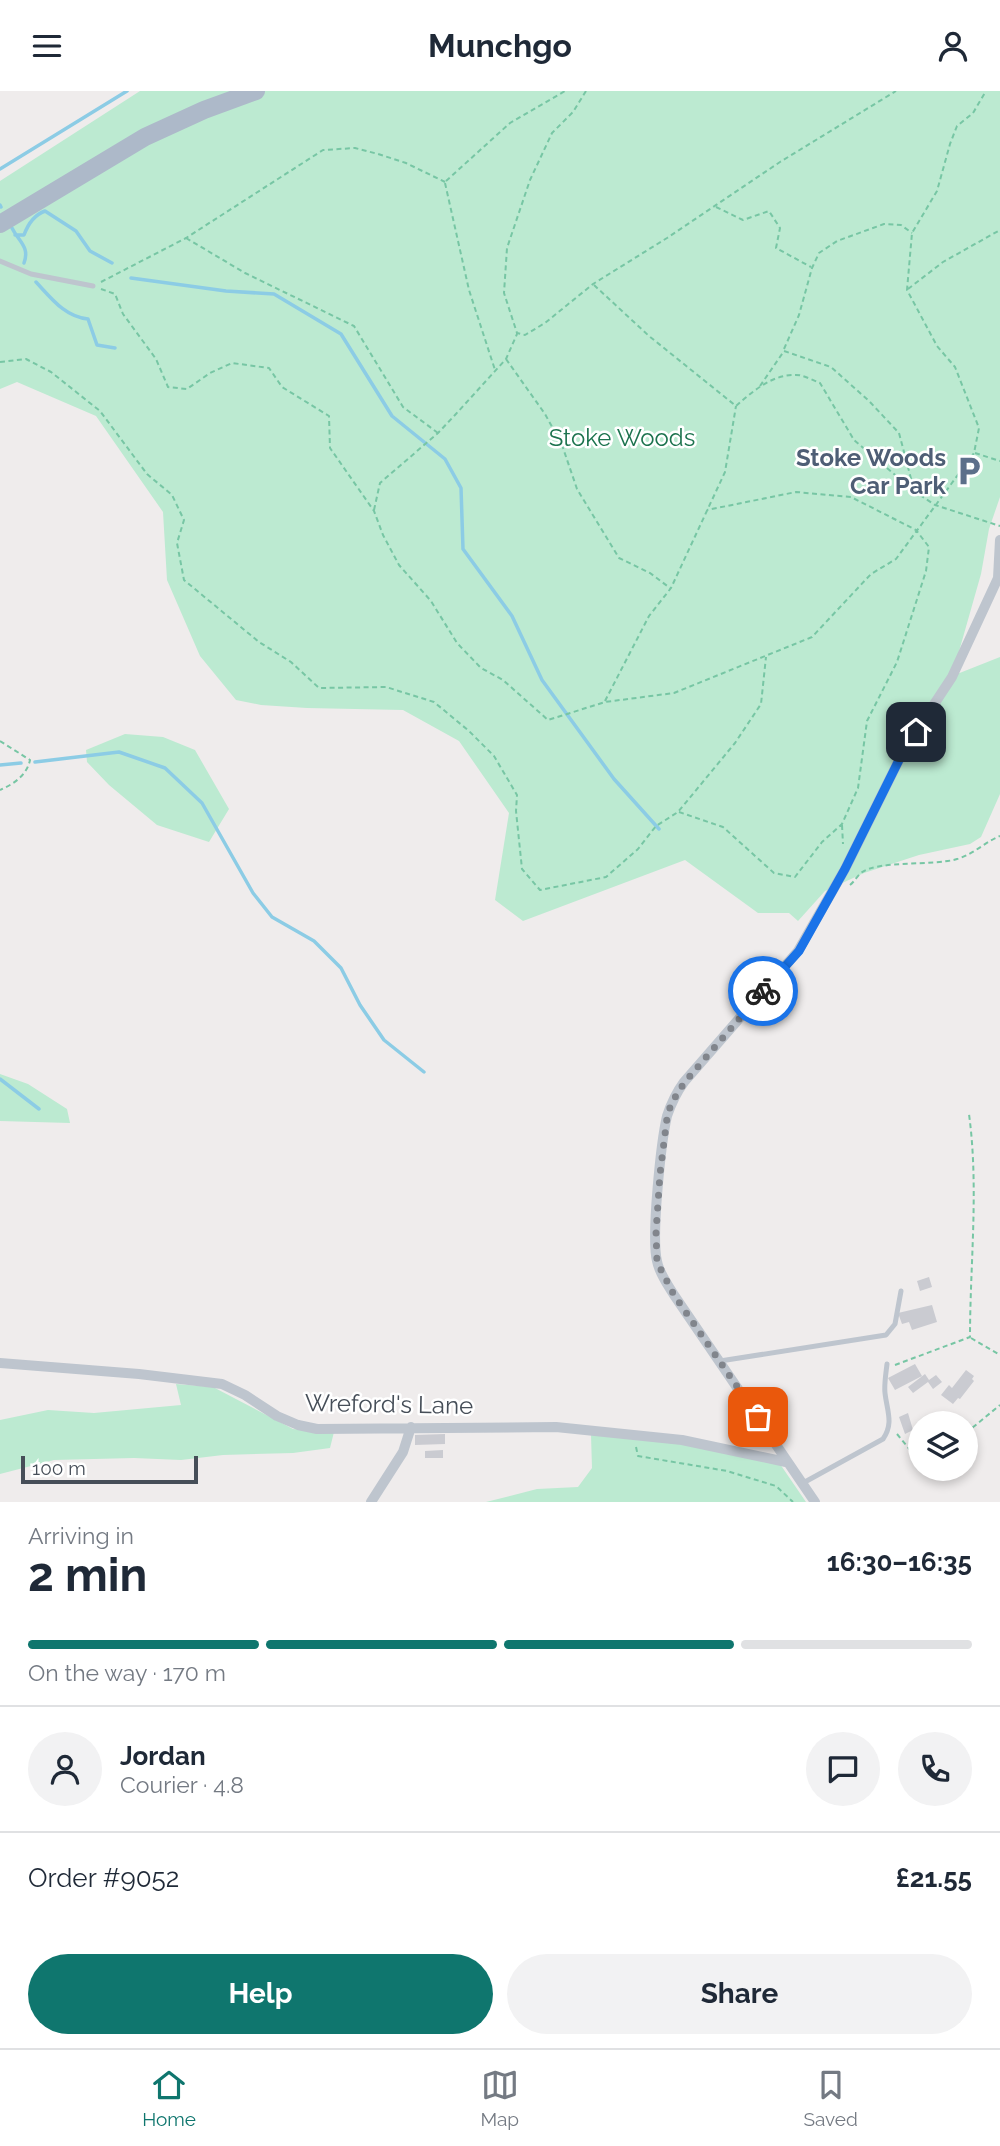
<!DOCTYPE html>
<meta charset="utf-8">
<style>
body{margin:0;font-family:Raleway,sans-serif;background:#f2f2f3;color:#1f2937;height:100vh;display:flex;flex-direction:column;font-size:26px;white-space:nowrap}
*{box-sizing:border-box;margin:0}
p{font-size:23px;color:#747a83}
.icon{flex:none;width:38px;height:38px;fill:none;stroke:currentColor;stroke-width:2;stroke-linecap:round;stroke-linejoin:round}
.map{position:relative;height:1411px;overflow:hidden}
.sheet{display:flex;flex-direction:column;background:#fff;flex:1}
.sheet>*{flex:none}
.controls{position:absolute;left:908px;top:1320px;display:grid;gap:14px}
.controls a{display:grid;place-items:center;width:70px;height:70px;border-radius:50%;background:#fff;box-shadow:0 4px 10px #0003;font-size:35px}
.scale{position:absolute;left:21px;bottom:18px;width:177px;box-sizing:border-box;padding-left:7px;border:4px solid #464e58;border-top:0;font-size:19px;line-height:24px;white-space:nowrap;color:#464e58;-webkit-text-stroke:5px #fff;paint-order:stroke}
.pin{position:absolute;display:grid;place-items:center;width:60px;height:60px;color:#fff;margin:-30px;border-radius:14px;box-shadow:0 4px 10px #0006}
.courier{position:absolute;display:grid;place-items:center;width:70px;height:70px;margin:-35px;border:5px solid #1a73e8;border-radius:50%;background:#fff;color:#222;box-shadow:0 2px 9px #0007}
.head em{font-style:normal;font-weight:700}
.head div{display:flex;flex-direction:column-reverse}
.head{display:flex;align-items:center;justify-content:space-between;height:119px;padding:0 28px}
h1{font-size:46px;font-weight:700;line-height:52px}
.bar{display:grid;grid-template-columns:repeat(4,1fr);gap:10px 7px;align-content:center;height:84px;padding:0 28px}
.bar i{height:9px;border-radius:5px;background:#e0e1e3}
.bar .active{background:#0f766e}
.bar p{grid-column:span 4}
.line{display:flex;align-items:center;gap:18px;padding:0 28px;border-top:2px solid #e0e1e3}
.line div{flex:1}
.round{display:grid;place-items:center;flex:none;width:74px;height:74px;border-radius:37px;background:#f2f2f3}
.cta{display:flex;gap:14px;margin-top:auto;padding:14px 28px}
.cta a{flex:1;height:80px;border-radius:42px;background:#0f766e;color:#fff;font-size:28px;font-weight:700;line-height:80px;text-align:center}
.cta a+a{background:#f2f2f3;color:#1f2937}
header{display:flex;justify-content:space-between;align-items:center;height:91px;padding:0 28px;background:#fff;font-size:32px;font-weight:700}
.tabs{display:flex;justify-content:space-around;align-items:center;height:98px;border-top:2px solid #e0e1e3;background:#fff;font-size:19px;color:#747a83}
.tabs a{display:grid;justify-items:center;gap:4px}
.tabs .active{color:#0f766e}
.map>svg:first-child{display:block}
</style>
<header><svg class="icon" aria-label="menu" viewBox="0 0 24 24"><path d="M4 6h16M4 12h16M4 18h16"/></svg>Munchgo<svg class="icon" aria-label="person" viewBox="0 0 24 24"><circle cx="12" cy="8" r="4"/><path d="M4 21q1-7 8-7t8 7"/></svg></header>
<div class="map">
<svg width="1000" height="1411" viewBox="0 0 1000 1411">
<rect width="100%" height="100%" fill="#efecec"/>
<path fill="#bcead1" d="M140,0H1000V406L989,438L981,483L952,585L1000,566V703L981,746L970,753L919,764L864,782L825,800L798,830L789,822H758L685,769L523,830L495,809L509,722L459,650L403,619L307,617L261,614L236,609L200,565L167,489L163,421L96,325L17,291L0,298V90Z
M125,643L163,646L195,659L229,718L209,751L157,734L109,694L87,671L86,659Z
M0,983L28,993L67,1018L70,1032L0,1030Z
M176,1293L213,1296L293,1338L334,1341L330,1357L293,1362L223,1364L181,1369L134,1367L54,1369L0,1383V1329L48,1319L94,1322L181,1314Z
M591,1344L685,1353L780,1373L806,1411H486L537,1398L578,1396L592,1377Z"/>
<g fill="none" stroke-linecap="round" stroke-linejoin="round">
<path stroke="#8ccce5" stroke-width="3.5" d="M0,78L127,0
M0,114L1,116
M12,137C19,151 30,156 24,172
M15,144H24C28,133 34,124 45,120L76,140L90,160L112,172
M131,187L226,200L274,203L341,243L392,325L445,368L461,397L463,458L512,525L542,589L614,688L659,738
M36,191C51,207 65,226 88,228L97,254L115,257
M35,671L119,661L165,677L202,712L253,802L272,826L314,850L341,877L360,914L384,949L424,981
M0,674L21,672
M0,988L39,1018"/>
</g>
<path fill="#cacbd1" d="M929,1186L932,1196L920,1200L917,1190Z
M932,1214L937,1231L912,1239L909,1231L902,1233L898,1222Z
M915,1273L922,1285L895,1299L888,1287Z
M966,1279L974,1285L972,1288L974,1290L960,1308L958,1307L953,1313L941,1304L949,1294L952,1297Z
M925,1283L929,1289L936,1284L942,1291L933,1298L928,1291L913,1302L908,1296Z
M908,1322L913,1339L905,1343L899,1326Z
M445,1343V1353L415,1354V1344Z
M443,1359V1367H425V1360Z"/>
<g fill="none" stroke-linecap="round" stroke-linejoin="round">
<path stroke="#77c6a4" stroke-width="2" stroke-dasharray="5 3.5" stroke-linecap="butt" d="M586,0L573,21L552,42L530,89L507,157L504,202L517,242L525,244L545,232L593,193L667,147L780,71L896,0
M446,90L510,32L565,0
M445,92L469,199L495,279
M716,116L743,129L769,120L780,137L776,157L811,176
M186,147L245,182L354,235L403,316L438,342
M101,191L186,147L323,59L355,57L378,63L406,72L445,91
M594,194L649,245L736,315C752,301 771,284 794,284C802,283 812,289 820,292L854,349L914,400L935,414L1000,435
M101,198L115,203L123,223L156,268L168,296L187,298L210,282L232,272L269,277L282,296L329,325L330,357L374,420L383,444L399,474L431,510L457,552L481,577L503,589L548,629L605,611L674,602L812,546L871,483L896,468L974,362L979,337L955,276L937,255L907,199L912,142L937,100L950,53L957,35L973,22L986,0
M908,198L943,171L1000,139
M784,258L799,224L812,177L819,162L837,150L884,133L901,134L912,142
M506,268L545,323L562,354L577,398L619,467L650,482L670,497
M0,271L26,268L51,281L100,320L147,383L172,404L184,429L177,452L184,489L259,551L291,571L319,597L386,596L434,611L469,640L494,665L517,704L516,720L522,778L540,799L606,786L638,758L656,735L678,721L735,652L761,613L766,566
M760,295L784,260L831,276L869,310L899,342L914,399
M975,362L1000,370
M374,419L380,392L438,342L455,324L506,268L517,243
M605,610L649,525L671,497L725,381L736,315
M0,650L30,669C27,684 14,693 0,699
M679,721L723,736L774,782L795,786L822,751L842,733L858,697L867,630L897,571L926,480L929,456L916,439L851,406L796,401L707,419
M842,734L843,753
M850,794C855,790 857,785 861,782C876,769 935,775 957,768C974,763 985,751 1000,745
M971,1247L1000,1264
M895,1274L970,1246C970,1173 979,1097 969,1023
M966,1342L1000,1314
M897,1343L920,1371
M636,1356L638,1365L727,1380L776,1395L793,1411"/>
<path stroke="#bec5ce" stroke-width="5" d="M0,170L31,183L93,195
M720,1270L886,1244L895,1233L901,1200
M803,1392L883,1348C894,1332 887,1320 885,1302C884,1293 886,1282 887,1273"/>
<path stroke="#bec5ce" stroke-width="10" d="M0,1272L139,1283L222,1293L245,1304L277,1325L298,1334L317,1338L556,1336L682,1349L786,1371
M371,1411L403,1361L411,1336
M815,1411L674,1204C668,1194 659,1182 657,1170C651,1146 661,1051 667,1025C671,1013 676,1002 684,991L798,860L845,778L904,659L952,586L998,487L1000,449"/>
<path stroke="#adb9c9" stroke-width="18" d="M0,133L145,46L204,19L256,0"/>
</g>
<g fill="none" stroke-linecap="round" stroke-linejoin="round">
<path stroke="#81858c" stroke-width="7" stroke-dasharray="0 12.6" d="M758,1326L674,1204L657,1171L656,1141L660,1083L667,1027L671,1013L684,992L763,900"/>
<path stroke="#1a73e8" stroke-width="9" d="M763,900L799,860L845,778L904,659L916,641"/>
</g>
<defs>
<g id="parking-bare" transform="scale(2.415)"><path d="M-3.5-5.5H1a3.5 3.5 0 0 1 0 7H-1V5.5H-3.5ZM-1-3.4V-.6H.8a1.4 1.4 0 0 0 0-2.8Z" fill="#5c6f8a" stroke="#fff" stroke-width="2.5" paint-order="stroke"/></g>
</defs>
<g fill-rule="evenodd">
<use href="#parking-bare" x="969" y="380"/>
</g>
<g text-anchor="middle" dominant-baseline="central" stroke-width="5" stroke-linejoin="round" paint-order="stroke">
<g font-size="24" fill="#1c734e" stroke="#fff">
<text x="622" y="346">Stoke Woods</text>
</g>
<g font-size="24" font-weight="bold" fill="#4e5e75" stroke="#fff" text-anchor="end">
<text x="946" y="366">Stoke Woods<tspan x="946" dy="28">Car Park</tspan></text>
</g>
<g font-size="24" fill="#464e58" stroke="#fff">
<text transform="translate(389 1313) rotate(1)">Wreford's Lane</text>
</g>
</g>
</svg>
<div class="controls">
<a><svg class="icon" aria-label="layers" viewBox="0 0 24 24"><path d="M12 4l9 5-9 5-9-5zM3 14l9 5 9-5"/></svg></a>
</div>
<div class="scale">100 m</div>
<div class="pin" style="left:758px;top:1326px;background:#ea580c"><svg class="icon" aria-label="bag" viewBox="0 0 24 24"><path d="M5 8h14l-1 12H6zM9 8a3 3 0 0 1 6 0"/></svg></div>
<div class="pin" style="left:916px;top:641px;background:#1f2937"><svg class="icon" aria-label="home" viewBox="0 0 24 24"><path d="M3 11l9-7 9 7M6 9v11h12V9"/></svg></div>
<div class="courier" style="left:763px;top:900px"><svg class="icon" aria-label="bike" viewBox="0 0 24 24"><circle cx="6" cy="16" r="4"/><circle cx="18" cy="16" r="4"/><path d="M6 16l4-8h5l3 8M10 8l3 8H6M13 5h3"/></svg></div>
</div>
<section class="sheet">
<div class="head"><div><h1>2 min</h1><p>Arriving in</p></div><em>16:30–16:35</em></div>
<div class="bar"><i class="active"></i><i class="active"></i><i class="active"></i><i></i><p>On the way · 170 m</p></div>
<div class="line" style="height:126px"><a class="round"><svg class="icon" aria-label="person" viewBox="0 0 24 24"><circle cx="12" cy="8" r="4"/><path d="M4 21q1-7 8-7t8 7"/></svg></a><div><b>Jordan</b><p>Courier · 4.8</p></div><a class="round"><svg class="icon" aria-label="chat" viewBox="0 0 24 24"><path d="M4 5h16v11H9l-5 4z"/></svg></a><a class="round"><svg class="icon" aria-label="phone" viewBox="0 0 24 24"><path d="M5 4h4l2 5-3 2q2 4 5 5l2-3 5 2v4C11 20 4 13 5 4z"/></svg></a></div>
<div class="line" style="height:91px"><div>Order #9052</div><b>£21.55</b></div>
<div class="cta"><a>Help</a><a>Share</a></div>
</section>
<nav class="tabs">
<a class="active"><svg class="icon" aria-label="home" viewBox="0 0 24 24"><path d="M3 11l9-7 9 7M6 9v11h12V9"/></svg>Home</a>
<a><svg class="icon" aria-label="map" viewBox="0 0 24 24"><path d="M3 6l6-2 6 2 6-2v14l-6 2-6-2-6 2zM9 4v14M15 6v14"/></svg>Map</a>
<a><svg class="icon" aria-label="saved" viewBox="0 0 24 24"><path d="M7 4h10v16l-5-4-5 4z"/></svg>Saved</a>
</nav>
